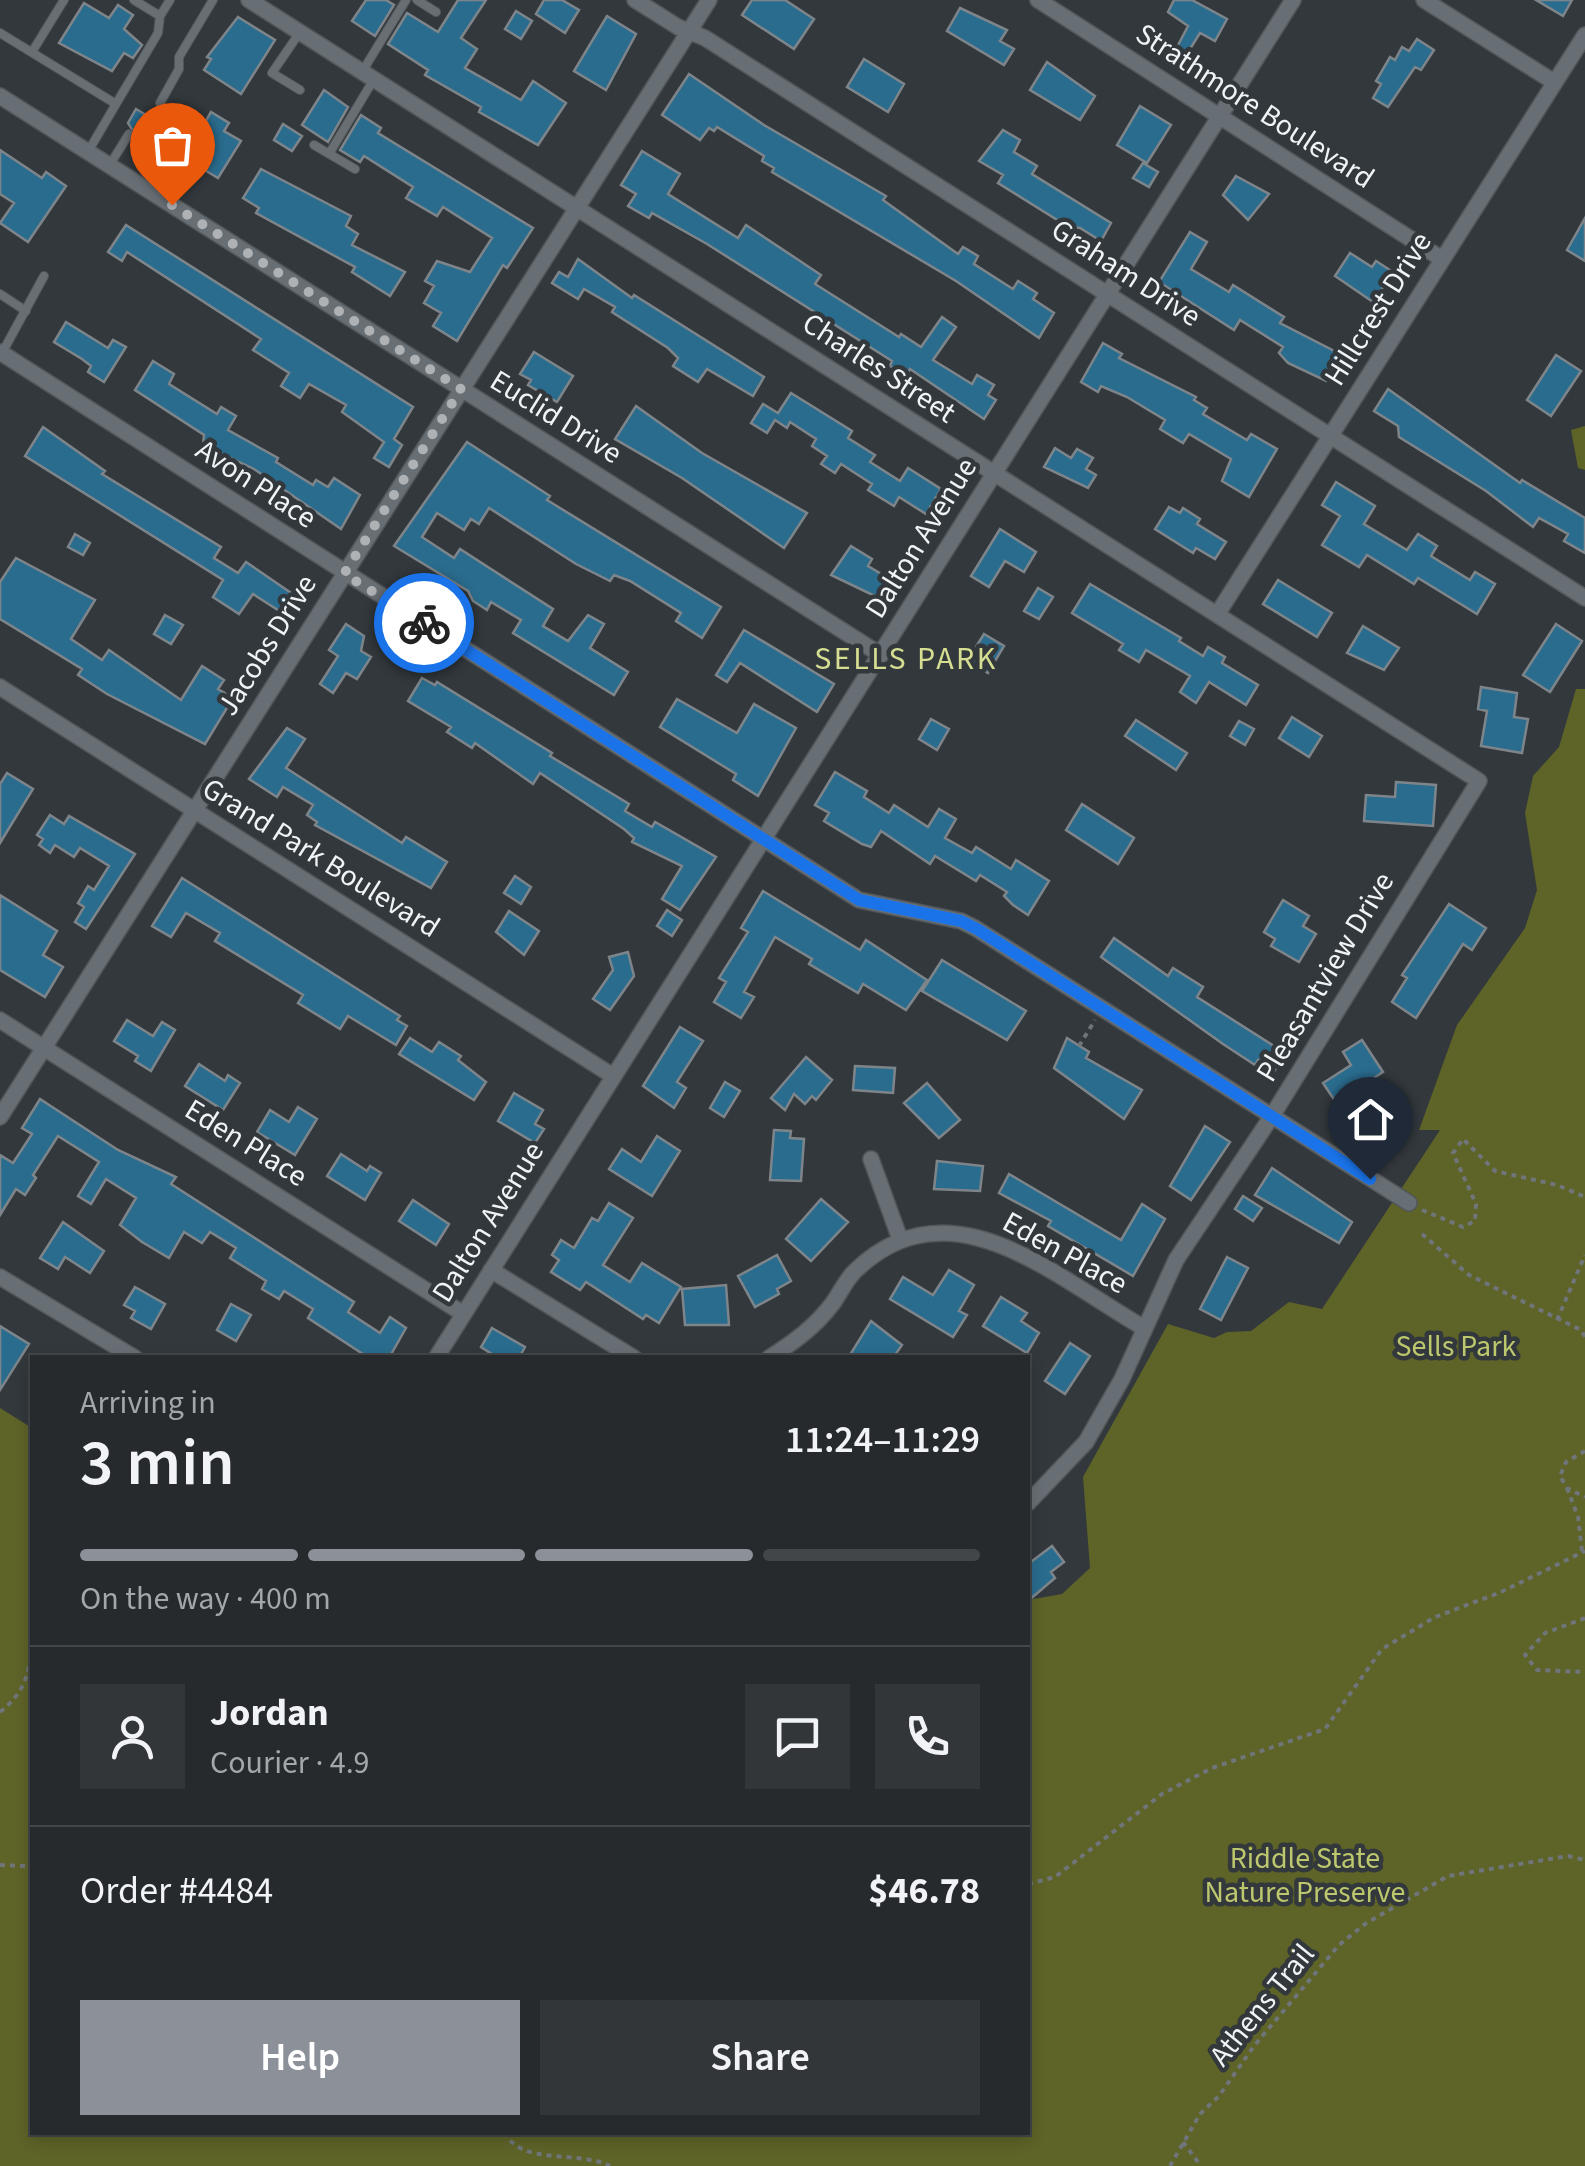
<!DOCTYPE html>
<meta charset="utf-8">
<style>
body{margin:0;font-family:"Source Sans 3",sans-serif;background:#323639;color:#f1f3f6;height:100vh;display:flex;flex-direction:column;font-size:38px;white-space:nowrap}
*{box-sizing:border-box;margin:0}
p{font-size:32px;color:#a4a7aa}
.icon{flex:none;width:55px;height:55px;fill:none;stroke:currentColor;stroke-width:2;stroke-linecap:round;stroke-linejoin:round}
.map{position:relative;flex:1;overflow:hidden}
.drawer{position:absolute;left:30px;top:1355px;width:1000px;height:780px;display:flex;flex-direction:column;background:#262a2d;border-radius:0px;box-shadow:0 5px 15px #0003,0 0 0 2px #424649}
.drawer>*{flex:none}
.pin{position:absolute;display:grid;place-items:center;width:85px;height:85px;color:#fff;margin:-102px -42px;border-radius:50% 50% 50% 0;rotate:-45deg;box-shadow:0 0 10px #0007}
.pin .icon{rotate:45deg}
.courier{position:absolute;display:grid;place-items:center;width:100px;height:100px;margin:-50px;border:8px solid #1a73e8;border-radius:50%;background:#fff;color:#222;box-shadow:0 2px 12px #0007}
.head em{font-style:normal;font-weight:600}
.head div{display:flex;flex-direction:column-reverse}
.head{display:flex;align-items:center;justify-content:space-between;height:170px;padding:0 50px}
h1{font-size:65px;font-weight:600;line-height:75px}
.bar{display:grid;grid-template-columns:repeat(4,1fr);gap:15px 10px;align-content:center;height:120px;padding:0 50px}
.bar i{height:12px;border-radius:8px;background:#424649}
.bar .on{background:#8c9099}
.bar p{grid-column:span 4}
.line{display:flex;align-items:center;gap:25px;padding:0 50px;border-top:2px solid #424649}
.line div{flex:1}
.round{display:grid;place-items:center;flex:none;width:105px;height:105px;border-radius:0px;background:#323639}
.action{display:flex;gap:20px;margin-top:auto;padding:20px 50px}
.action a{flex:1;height:115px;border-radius:0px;background:#8c9099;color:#fff;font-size:40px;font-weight:600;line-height:115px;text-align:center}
.action a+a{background:#323639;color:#f1f3f6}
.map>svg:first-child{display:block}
</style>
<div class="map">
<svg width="1585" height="2166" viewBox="0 0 1585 2166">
<rect width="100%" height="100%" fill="#32383c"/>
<path fill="#5e6328" d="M1585,426V470L1578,468L1571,430Z
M1576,689H1585V2166H0V1408L32,1428V2132H1028V1600L1062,1594L1090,1568L1083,1477L1168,1324L1214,1338L1227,1332L1251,1331L1289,1302L1322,1309L1440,1130H1419L1457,1025L1525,928L1537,890L1525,813L1533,776L1559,747Z"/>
<path fill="#2a6c8e" stroke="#7e858a" stroke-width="2.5" d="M366,0H386L394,5L375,36L352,21Z
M458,0H486L461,38L477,49L465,68L521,100L533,81L566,103L538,145L479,112L481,107L425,75L428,70L388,44L407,13L438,32Z
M544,0H562L579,10L565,33L536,14Z
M752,0H785L814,19L794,49L742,15Z
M1174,0H1192L1227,19L1215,41L1200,33L1185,57L1175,51L1188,26L1168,12Z
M1536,0H1572L1563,16Z
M84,3L109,18L118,5L133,15L124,29L142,45L133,58L124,53L112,71L59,43Z
M960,8L1007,30L1000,41L1014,49L1004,65L947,31Z
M516,11L532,21L521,39L505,29Z
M607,16L636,34L606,90L574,71Z
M238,17L275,40L241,94L204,70L211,59L207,57Z
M1417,39L1434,50L1421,70L1415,67L1388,107L1373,98L1381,84L1376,81L1390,57L1395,60L1402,47L1409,51Z
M864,59L904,84L888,112L847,87Z
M1047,62L1095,96L1080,120L1030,90Z
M689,74L764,125L886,196L883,200L958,254L963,247L978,256L974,264L1013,289L1018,281L1037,293L1033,299L1054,313L1039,338L956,281L772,172L774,168L762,161L764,156L717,127L714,131L709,128L700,140L662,115Z
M324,90L348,107L328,142L302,125Z
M1140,106L1171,125L1147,163L1117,145Z
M136,109L175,132L184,118L201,129L211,112L229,123L224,131L241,141L218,178L155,140L152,145L136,136L128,123Z
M361,115L381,128L378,133L533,228L507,268L503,265L457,341L433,326L441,313L424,303L434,286L425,281L437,261L470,272L492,238L443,207L437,216L406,198L413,187L364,156L360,162L340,150Z
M283,124L302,136L292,151L274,140Z
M1003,130L1020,140L1014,152L1037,166L1032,174L1111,223L1101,241L1080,228L1067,226L998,183L1003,175L979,161Z
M0,150L42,178L46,172L66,186L28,242L0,223L14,203L0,194Z
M642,151L680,174L668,194L738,238L746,225L821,275L815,284L899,337L901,334L921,347L942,317L956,327L933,360L972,384L977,375L994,385L988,395L996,400L984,419L910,369L906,376L890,366L892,361L707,244L652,213L649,218L628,206L636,194L621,185Z
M1143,163L1158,172L1149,187L1133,178Z
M261,169L351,216L346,226L358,234L352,245L405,272L390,296L352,272L355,267L256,213L259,208L243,198Z
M1236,176L1269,194L1248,220L1223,195Z
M1585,218V261L1567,250Z
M126,225L413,407L394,439L402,445L389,467L374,458L384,442L342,412L346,405L309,384L300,398L281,386L289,373L253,350L261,339L127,252L122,261L108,252Z
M1190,232L1207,242L1191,269L1229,292L1233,285L1284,317L1280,323L1342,355L1326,381L1288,363L1279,353L1283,347L1240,320L1234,330L1159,282Z
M1350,253L1372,267L1376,261L1393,272L1373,302L1335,276Z
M578,259L632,298L634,295L764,377L753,396L707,369L698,382L673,366L678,358L668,348L612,312L615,307L584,289L578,299L552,283L559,272L568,277Z
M66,322L108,348L113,340L126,347L104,382L88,372L91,366L82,359L54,342Z
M1103,343L1122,354L1119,358L1196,397L1194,400L1207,408L1203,414L1247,440L1251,434L1277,449L1249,497L1222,481L1231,459L1189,434L1183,443L1160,429L1165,420L1127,397L1101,386L1098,392L1081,382Z
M534,352L573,376L557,402L528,385L531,380L520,374Z
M1556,355L1581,371L1551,416L1527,400Z
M153,361L174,374L169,384L217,414L221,407L236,416L228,430L278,458L276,462L313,485L316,480L328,487L334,478L360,495L341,529L254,469L203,445L204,435L135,390Z
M1388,389L1520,483L1522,480L1585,518V553L1564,541L1568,534L1539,518L1533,527L1486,491L1399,437L1398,426L1374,411Z
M791,393L852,431L848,438L875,455L870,462L900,481L908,468L941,489L926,514L899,497L894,506L868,490L872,484L841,464L835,473L821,464L827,456L812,446L816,439L790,422L787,428L775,420L767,433L751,423L763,404L778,413Z
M636,406L702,453L807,513L784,548L682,478L615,439Z
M43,427L105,471L102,474L221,547L214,558L238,573L246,562L303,601L292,619L253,594L239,614L213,597L223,580L25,456Z
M467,442L550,496L547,500L721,607L702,638L676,621L681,613L630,581L614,575L610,581L576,564L489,508L479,524L471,519L464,530L437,513L422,537L454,558L460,549L553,609L543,626L568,641L588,615L604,624L590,648L628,672L614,695L513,633L521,620L491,602L487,610L473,601L468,591L394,546Z
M1055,448L1071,458L1077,449L1093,458L1086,469L1096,475L1088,488L1044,467Z
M1336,482L1375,506L1364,524L1407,550L1418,534L1437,546L1431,556L1470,580L1475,572L1495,584L1477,614L1418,578L1414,584L1367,555L1359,567L1322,545L1340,516L1322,505Z
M1169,507L1180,513L1183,508L1200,519L1197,524L1226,542L1215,559L1196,548L1193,553L1155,529Z
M1000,529L1036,552L1024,572L1005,561L989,587L971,576Z
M75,534L90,543L83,555L68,547Z
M851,546L872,559L868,566L888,578L877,597L831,575Z
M16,558L95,600L71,639L102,660L109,650L181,700L202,666L224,680L218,689L233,698L205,744L107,694L78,675L82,669L0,619V582Z
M1278,580L1332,613L1317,637L1263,604Z
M1090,584L1181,638L1179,641L1203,656L1208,647L1225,657L1222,663L1258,685L1246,705L1209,682L1196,703L1180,692L1190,676L1146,650L1139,662L1119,650L1123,644L1072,613Z
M1038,588L1053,597L1039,619L1024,611Z
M165,615L183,625L171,644L154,634Z
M346,624L364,636L361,651L371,657L357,679L346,673L333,693L320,684L338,656L329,650Z
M1556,624L1582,641L1550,692L1523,675Z
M1363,626L1399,648L1384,670L1347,653Z
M744,630L834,684L817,712L740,663L727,682L716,675Z
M984,634L1004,646L988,673L967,661Z
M422,678L435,685L437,682L552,753L550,756L629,804L625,811L652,827L655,822L716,857L680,910L662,899L682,866L632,842L634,838L624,829L540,773L533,784L475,743L472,748L447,732L451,727L408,701Z
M1481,687L1517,693L1514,717L1528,719L1522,753L1481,746L1487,711L1478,709Z
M677,699L737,733L754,704L796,728L758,796L733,780L736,774L660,727Z
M1292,717L1322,736L1309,757L1279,738Z
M931,719L949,729L937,750L919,739Z
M1136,720L1187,753L1176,770L1125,736Z
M1239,721L1254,729L1245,745L1230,736Z
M287,728L305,739L286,768L402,843L406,837L447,862L431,888L315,825L317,822L307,815L313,805L283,787L277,797L249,779Z
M835,772L867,791L864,797L889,813L894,805L928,827L939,809L956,819L945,838L972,853L976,847L1011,869L1016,860L1049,881L1028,915L1013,905L1004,896L1007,892L980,875L976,881L935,856L930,864L881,831L871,847L862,844L824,821L829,813L815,805Z
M7,773L33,789L0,843V784Z
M1396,782L1436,785L1433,826L1364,821L1366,795L1395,797Z
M1082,804L1134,838L1118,864L1066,830Z
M50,815L64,824L69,816L135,854L86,929L75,922L84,907L78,903L88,886L94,890L109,866L80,848L74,857L55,845L50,853L39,845L43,839L37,835Z
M515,876L531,887L521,904L504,893Z
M182,878L400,1016L397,1020L407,1026L396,1045L348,1016L340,1029L298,1003L303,995L215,941L220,933L186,913L171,937L152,926Z
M763,891L860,950L866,940L927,980L906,1010L863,984L858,993L809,964L812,959L775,937L744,992L754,997L741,1018L714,1002L726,982L719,978L748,932L741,928Z
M0,895L57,931L43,955L63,967L45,997L0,970Z
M1283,900L1309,916L1303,926L1316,934L1299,962L1271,946L1275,939L1264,932Z
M1449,904L1486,928L1472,950L1463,944L1416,1018L1392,1002L1407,978L1402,975Z
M667,910L682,920L672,936L657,926Z
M509,911L539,931L524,955L496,932Z
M1114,938L1168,976L1173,968L1203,987L1197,997L1285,1053L1275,1070L1258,1060L1255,1065L1223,1044L1101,957Z
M628,952L634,976L610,1010L593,999L613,970L609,957Z
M942,960L1026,1011L1007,1040L922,991Z
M127,1020L153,1036L162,1022L175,1030L151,1071L135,1061L138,1056L114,1041Z
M680,1027L703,1041L677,1082L686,1088L674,1108L643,1086Z
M410,1038L432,1052L439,1042L461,1056L458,1060L486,1082L474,1100L399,1054Z
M1067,1038L1089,1052L1086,1058L1142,1090L1124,1119L1054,1068Z
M1362,1040L1383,1072L1368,1082L1378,1099L1373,1102L1384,1131L1364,1140L1346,1097L1337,1104L1323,1083L1351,1065L1343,1052Z
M806,1057L832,1080L816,1100L812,1096L805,1104L794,1094L785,1110L771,1098Z
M199,1064L225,1081L228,1075L240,1083L223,1110L185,1086Z
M855,1066L895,1068L893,1093L853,1090Z
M725,1082L740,1091L724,1117L710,1108Z
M927,1083L960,1120L939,1138L904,1103Z
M514,1093L543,1110L535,1124L544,1129L535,1143L498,1121Z
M40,1099L118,1150L176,1177L171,1184L354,1302L348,1312L380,1333L390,1317L406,1328L389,1358H369L308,1318L313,1309L284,1291L279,1299L262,1289L266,1281L230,1258L236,1248L210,1232L202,1243L184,1232L169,1258L142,1242L120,1225L136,1198L106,1179L91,1204L78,1196L99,1162L58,1136L33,1175L36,1178L25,1195L16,1189L0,1215V1155L13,1163L32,1134L22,1128Z
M298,1107L317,1119L295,1155L257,1132L270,1110L289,1122Z
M1205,1126L1230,1142L1191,1200L1170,1186Z
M774,1130L791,1131L790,1138L804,1139L801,1181L770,1180Z
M657,1136L680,1151L652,1196L609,1169L622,1149L641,1162Z
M341,1154L367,1171L370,1166L381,1173L365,1200L327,1176Z
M937,1161L983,1166L980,1191L934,1189Z
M1272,1168L1352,1222L1339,1243L1255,1195Z
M1009,1174L1121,1240L1142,1204L1165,1219L1133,1276L1048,1226L1051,1221L999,1193Z
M1243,1196L1262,1208L1253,1221L1235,1209Z
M821,1199L848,1222L811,1261L786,1239Z
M413,1200L449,1224L436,1245L399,1221Z
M609,1203L633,1218L603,1265L630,1282L642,1263L681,1287L659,1323L646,1315L643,1319L586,1282L580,1290L551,1272L559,1260L552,1255L561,1240L574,1248L592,1218L598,1221Z
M63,1222L104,1251L90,1273L65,1257L58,1269L40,1258Z
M777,1255L791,1281L777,1289L779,1294L755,1307L738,1276Z
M1227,1257L1248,1268L1221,1320L1200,1309Z
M949,1270L974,1285L959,1311L967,1315L953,1337L890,1299L903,1277L933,1295Z
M726,1285L729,1325H685L682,1289Z
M135,1287L165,1304L151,1329L131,1318L135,1311L124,1305Z
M1001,1297L1027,1313L1021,1321L1039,1333L1027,1353L983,1326Z
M231,1304L251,1315L236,1341L217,1330Z
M871,1321L902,1345L893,1358H848Z
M0,1326L29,1344L0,1390Z
M492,1328L525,1347L519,1358H498L481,1347Z
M1070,1343L1090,1356L1065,1394L1045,1381Z
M1052,1546L1064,1562L1051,1572L1055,1578L1028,1601V1564Z"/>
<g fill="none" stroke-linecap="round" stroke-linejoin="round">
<g stroke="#51565a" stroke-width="10">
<path id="lane" d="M417,0L436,12
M160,16L170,0
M300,32L272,73L300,90
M0,33L116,104L89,150
M32,52L64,0
M362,72L406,0
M160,103L179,69V57L213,0
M116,104L158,33L160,16L134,0
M314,145L355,169
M329,154L374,79
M109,166L129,134
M0,294L26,311
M2,353L44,276"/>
</g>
<g stroke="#51565a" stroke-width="18">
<path id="street" d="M249,0L1479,781L1272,1116L1176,1260L1122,1379L1086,1442L1028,1503
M635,0L678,27L705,38L1585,598
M1038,0L1442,259
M1424,0L1554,82
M0,96L881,655
M0,352L859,900L961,921L975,928L1409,1203
M1218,613L1585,35
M0,687L613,1076
M0,1020L462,1313
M0,1117L709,0
M871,1159L900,1239
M491,1270L634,1358
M0,1277L135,1358
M436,1358L1293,0
M769,1358C794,1342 815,1327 833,1303C840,1293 846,1280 855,1271C950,1179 1055,1277 1144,1328"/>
</g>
<path stroke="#707579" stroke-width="4" stroke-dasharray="5 5" stroke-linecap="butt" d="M1079,1046L1095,1020
M1422,1210L1463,1227L1475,1221L1476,1204L1453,1153L1463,1139L1495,1171L1557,1185L1585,1197
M1422,1234L1469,1275L1581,1330L1585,1337
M1557,1320L1585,1255
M1585,1451L1566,1462L1560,1476L1567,1488L1585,1497
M1567,1488L1578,1517L1582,1551
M1585,1618L1545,1633L1525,1655L1537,1670L1585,1672
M0,1712C23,1694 29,1676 32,1648
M0,1865L25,1866L32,1860
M1028,1884L1055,1877L1162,1794L1212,1768L1325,1729L1382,1649L1435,1617L1499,1593L1585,1551
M505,2132C519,2166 580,2150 610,2166
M1183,2142L1201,2166
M1170,2166L1200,2114L1219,2096L1254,2046L1339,1945L1365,1924L1448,1876L1568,1856L1585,1860"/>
<use href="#lane" stroke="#686f74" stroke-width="8"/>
<use href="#street" stroke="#686f74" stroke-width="15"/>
</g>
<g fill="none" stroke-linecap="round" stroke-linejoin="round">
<path stroke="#aeb2b5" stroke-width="10" stroke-dasharray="0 18" d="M172,205L461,389L344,574L424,623"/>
<path stroke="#1a73e8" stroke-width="12" d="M424,623L859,900L961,921L977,929L1370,1179"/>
</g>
<g text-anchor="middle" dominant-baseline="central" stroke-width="9" stroke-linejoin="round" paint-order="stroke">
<g font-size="30" fill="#f0f4f6" stroke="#32383c">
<text transform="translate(1255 106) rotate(33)">Strathmore Boulevard</text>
<text transform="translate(1126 273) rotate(33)">Graham Drive</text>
<text transform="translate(1378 309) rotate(-58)">Hillcrest Drive</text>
<text transform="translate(879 368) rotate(33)">Charles Street</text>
<text transform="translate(556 417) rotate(32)">Euclid Drive</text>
<text transform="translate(256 484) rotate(33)">Avon Place</text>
<text transform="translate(921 538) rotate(-58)">Dalton Avenue</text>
<text transform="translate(267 645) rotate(-58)">Jacobs Drive</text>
<text transform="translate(321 858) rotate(32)">Grand Park Boulevard</text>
<text transform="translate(1325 977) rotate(-59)">Pleasantview Drive</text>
<text transform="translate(246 1143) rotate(32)">Eden Place</text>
<text transform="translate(488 1222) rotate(-58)">Dalton Avenue</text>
<text transform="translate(1065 1253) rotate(29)">Eden Place</text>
<text transform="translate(1262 2005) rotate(-51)">Athens Trail</text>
</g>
<g font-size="30" fill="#bdc76d" stroke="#32383c">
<text x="1456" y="1346">Sells Park</text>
<text x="1305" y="1858">Riddle State<tspan x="1305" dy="34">Nature Preserve</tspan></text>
</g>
<g font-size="32" letter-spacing="2.5" fill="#d5de91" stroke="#32383c">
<text x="906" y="659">SELLS PARK</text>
</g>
</g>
</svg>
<div class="pin" style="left:172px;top:205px;background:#ea580c"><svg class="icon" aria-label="bag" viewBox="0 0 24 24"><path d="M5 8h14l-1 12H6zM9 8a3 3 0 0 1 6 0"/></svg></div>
<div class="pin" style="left:1370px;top:1179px;background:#1f2937"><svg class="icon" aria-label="home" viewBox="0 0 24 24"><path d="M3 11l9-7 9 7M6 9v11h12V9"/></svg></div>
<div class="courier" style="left:424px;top:623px"><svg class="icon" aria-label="bike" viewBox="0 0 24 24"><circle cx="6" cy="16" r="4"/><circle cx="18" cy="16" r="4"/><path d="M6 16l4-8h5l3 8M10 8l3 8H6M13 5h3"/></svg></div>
<section class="drawer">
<div class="head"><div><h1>3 min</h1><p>Arriving in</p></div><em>11:24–11:29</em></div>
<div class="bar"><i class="on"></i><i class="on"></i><i class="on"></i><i></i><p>On the way · 400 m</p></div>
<div class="line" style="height:180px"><a class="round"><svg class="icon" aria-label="person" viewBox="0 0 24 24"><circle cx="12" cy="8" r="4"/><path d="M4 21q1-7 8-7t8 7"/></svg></a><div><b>Jordan</b><p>Courier · 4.9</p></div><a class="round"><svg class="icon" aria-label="chat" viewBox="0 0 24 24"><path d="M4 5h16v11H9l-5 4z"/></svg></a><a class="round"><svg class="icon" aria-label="phone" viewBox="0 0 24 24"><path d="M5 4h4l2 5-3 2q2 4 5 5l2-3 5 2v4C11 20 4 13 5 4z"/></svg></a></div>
<div class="line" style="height:130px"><div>Order #4484</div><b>$46.78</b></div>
<div class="action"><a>Help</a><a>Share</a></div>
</section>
</div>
